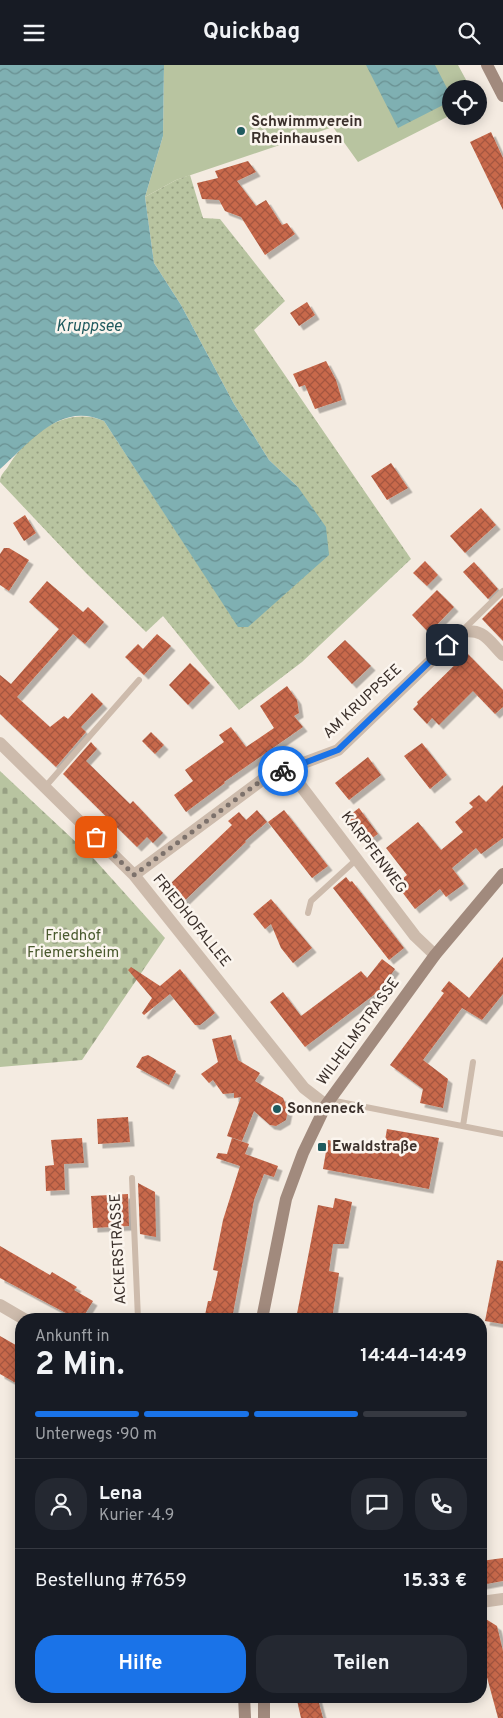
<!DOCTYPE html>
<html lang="de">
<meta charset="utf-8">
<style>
body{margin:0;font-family:Overpass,sans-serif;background:#242831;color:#f1f3f6;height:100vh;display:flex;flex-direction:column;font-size:19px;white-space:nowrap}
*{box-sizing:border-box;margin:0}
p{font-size:16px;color:#9ea1a6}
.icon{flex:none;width:28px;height:28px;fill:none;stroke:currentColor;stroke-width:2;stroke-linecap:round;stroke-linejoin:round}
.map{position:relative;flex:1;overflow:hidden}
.panel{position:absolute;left:15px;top:1248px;width:472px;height:390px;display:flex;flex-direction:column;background:#171b24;border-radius:20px;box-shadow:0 2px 12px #0003}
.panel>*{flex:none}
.buttons{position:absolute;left:442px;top:15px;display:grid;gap:10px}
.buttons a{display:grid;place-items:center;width:45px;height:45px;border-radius:50%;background:#171b24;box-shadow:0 2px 12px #0003;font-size:25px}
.pin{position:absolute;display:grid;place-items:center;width:42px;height:42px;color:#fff;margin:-21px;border-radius:10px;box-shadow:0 2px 8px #0006}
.courier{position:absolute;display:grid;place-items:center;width:50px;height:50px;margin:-25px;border:4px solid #1a73e8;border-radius:50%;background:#fff;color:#222;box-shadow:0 1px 6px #0007}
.overview em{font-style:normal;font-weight:700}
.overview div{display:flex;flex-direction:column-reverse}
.overview{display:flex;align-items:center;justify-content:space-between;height:85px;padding:0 20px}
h1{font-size:32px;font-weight:700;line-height:38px}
.bar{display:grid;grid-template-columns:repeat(4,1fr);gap:8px 5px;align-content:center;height:60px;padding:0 20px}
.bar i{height:6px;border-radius:4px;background:#363941}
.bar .on{background:#1a73e8}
.bar p{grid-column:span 4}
.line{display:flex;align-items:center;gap:12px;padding:0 20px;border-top:1px solid #363941}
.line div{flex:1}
.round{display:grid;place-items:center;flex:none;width:52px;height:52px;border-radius:20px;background:#242831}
.primary-button{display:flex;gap:10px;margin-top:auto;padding:10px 20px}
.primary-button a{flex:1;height:58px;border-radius:20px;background:#1a73e8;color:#fff;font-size:20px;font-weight:700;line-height:58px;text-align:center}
.primary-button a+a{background:#242831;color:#f1f3f6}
header{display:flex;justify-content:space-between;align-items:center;height:65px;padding:0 20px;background:#171b24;font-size:22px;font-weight:700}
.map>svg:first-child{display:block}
</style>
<header><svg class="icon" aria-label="menu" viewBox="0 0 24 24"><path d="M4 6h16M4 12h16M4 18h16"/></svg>Quickbag<svg class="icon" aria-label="search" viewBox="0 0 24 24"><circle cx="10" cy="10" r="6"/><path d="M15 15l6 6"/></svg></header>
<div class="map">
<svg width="503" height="1653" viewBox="0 0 503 1653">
<defs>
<pattern id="cemetery-stones" width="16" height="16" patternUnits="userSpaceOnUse" patternTransform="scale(1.25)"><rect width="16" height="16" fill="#b8c4a0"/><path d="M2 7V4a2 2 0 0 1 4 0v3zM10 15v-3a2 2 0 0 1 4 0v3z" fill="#97a083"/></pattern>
<pattern id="garden-dots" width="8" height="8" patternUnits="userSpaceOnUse" patternTransform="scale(1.25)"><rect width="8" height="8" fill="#b8c4a0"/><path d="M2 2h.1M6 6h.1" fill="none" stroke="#97a083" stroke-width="1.8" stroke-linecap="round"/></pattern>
<pattern id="water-waves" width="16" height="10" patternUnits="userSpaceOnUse" patternTransform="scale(1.25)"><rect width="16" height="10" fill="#7fb0b2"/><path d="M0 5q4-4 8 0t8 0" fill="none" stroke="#699091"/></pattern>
<pattern id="building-cross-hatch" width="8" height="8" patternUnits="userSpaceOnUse" patternTransform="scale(1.25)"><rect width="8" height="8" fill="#c8694b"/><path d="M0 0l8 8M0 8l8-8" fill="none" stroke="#a4573f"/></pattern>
<filter id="shadow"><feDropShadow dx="4.5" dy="4.5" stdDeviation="0" flood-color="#0004"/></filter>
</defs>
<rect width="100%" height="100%" fill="#f4ebe1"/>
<path fill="url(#cemetery-stones)" d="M0,706L95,795L165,873L82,995L0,1002Z"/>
<path fill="#b8c4a0" d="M164,0H458L471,24H451V50L358,97L333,62L176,115L145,132L163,71Z"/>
<path fill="url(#garden-dots)" d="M190,110L203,153L220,154L285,236L254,265L411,494L302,597L239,645L163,551L146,567L86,508L0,417C0,409 5,407 9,400C28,369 67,340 104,356L239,562L298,422L269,395L234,339L181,240L154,198L145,132L176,115Z"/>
<path fill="url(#water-waves)" d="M0,0H164L163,71L145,132L154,198L181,240L234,339L269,395L298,422L326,462L329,490L248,562H238L104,356C60,336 30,378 0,404Z
M366,0H435L451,31V36L398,63Z"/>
<path fill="url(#building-cross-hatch)" filter="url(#shadow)" d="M491,67L503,93V145L470,77Z
M248,96L256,107L237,116L256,141L266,135L282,160L287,158L295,169L265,190L241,152L225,146L219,135L202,134L197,118L218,113L215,106Z
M307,237L315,250L299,261L290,248Z
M326,296L336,315L342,335L315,344L305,320L299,322L293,309Z
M391,398L408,423L387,435L371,411Z
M481,443L496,460L465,488L450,471Z
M25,450L36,468L24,476L13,458Z
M4,483H9L29,495L9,526L0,520V489Z
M425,496L438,510L427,521L413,508Z
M474,497L498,524L488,534L463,507Z
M47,516L83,547L88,542L104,557L85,579L73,569L17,632L50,662L64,651L68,654L92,628L103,639L81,662L86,667L56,702L0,649V610L11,619L59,564L29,537Z
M437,525L454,542L429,568L412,550Z
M503,533V576L482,554Z
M157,569L171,581L144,610L125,592L138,579L143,584Z
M345,575L371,601L352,619L327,592Z
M467,588L503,625V642L495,649L473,626L439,660L432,653L427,659L413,644L418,639L417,637Z
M190,598L210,618L188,640L169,620Z
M287,621L297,635L299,648L294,651L303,662L224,717L225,718L186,747L174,730L193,716L185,705L224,677L219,670L231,662L246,682L274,663L260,641Z
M151,667L164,680L155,689L142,676Z
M91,677L97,684L86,696L130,739L133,736L163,768L153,778L147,772L137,782L63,709Z
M422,678L447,710L430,724L404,691Z
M368,692L381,710L349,735L335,718Z
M503,720V773L481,789L476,783L452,803L464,819L446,832L440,824L415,844L396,819L407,810L386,783L418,757L441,785L463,767L455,757L473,742L469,738L479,730L486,737Z
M359,743L378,769L365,778L346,753Z
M257,745L267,757L245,776L246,777L181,839L168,824L173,820L171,818L232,760L228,756L239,747L246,755Z
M284,745L328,801L312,813L268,757Z
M346,812L350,817L352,816L404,883L389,895L333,823Z
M271,834L312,883L293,898L281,883L271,859L265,864L253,849Z
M503,892V929L482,955L462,943L423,995L448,1014L443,1043L420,1038L423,1024L390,1000L444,928L441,926L449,916L469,933Z
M382,894L395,904L379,926L305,982L270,937L283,927L301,951L361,906L367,913Z
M131,902L160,921L180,904L215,948L200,960H195L170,929L144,950L142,948L152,933L128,905Z
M231,970L238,995L260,1008L255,1016L283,1033L288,1045L286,1055L276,1061L270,1060L254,1046L242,1076L227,1071L241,1032L234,1033V1028L223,1029L213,1015L209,1018L201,1009L218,997L212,974Z
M148,990L176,1006L169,1020L136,1002L142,992Z
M128,1052L130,1077L98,1079L97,1054Z
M387,1064L439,1073L429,1124L323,1104L328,1075L383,1086Z
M82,1073L84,1098L64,1099L65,1125L46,1126L45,1101L54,1100L51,1075Z
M232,1073L249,1079L245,1089L278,1101L274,1112L264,1109L254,1135L232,1254H223L205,1250L208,1236H211L218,1206L213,1205L223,1155L240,1101L216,1093L218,1088L227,1089Z
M138,1118L155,1127L156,1172L140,1169Z
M128,1129L129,1161L93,1163L91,1131Z
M335,1133L352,1137L344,1179H333L329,1206L339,1208L332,1254H296L318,1140L333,1143Z
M0,1181L50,1210L52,1207L77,1222L74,1225L93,1236L82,1254H77L0,1213Z
M497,1195L503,1196V1259L485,1256Z
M0,1271L21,1283V1321L0,1309Z
M503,1493V1516L481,1520V1496Z
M481,1551L497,1561L503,1586V1653H498L481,1590Z
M296,1631H317L323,1653H301Z"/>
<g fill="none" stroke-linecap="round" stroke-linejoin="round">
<path stroke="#cdbbac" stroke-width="6" d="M463,565L503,526
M45,722L139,615
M308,848L311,836L357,794
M330,1035L503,1069
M463,1061L473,997
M132,1113L138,1254"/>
<path stroke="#cdbbac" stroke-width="12" d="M0,678L134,810L304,1023L326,1040
M288,704L415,871L435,890
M134,810L266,712L338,685L461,567C484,563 488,575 503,590
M0,1240L24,1254
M481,1537L503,1534"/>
<path stroke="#a18a7d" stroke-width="12" d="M487,0L503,31
M262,1254L286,1134L303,1088L326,1040L435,890L503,809
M244,1631L245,1653
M264,1631V1653"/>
</g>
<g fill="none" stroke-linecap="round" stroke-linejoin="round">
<path stroke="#7c716b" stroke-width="5" stroke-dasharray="0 9" d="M96,772L134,810L266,712L283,706"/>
<path stroke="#1a73e8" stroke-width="6" d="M283,706L338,685L447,580"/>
</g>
<g fill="#1f5a5e" stroke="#fbf5ee" stroke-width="2">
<circle cx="241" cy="66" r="5"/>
<circle cx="277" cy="1044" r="5"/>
<rect x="317" y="1077" width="10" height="10" rx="2.5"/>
</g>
<g text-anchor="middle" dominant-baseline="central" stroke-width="5" stroke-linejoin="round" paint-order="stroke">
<g font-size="15" font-weight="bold" fill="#3b302b" stroke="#fbf5ee" text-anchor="start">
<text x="251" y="57">Schwimmverein<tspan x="251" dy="17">Rheinhausen</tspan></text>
<text x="287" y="1044">Sonneneck</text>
<text x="332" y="1082">Ewaldstraße</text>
</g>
<g font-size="15" fill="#3b302b" stroke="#fbf5ee">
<text transform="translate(363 637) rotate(-43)">AM KRUPPSEE</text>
<text transform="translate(373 788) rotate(53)">KARPFENWEG</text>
<text transform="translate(191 856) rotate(51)">FRIEDHOFALLEE</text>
<text transform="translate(359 967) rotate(-54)">WILHELMSTRASSE</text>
<text transform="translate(119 1184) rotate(-93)">ACKERSTRASSE</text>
</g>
<g font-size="15" fill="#4a5a2e" stroke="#fbf5ee">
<text x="73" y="871">Friedhof<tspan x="73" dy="17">Friemersheim</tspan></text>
</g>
<g font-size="16" font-style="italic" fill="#1f5a5e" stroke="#fbf5ee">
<text x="89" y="262">Kruppsee</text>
</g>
</g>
</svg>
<div class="buttons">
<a><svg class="icon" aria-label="locate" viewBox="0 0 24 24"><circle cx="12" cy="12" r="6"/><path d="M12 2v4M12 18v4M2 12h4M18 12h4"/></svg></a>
</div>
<div class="pin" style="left:96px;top:772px;background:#ea580c"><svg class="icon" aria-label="bag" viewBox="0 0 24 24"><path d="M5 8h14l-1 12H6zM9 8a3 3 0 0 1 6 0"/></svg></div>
<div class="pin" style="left:447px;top:580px;background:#1f2937"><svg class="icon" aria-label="home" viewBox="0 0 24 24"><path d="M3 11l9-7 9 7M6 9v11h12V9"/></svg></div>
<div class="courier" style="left:283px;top:706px"><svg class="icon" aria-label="bike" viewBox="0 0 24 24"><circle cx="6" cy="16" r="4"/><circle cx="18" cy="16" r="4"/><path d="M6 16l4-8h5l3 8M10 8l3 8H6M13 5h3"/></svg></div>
<section class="panel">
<div class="overview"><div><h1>2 Min.</h1><p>Ankunft in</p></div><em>14:44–14:49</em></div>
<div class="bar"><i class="on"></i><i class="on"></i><i class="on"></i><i></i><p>Unterwegs · 90 m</p></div>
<div class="line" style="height:90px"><a class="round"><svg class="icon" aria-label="person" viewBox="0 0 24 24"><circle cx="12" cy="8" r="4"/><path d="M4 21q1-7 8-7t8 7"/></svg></a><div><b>Lena</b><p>Kurier · 4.9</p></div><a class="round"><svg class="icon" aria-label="chat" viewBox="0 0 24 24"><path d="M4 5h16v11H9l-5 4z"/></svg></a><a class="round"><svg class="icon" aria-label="phone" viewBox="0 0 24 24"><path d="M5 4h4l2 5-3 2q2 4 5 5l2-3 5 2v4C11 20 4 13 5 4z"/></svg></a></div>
<div class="line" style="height:65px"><div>Bestellung #7659</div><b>15.33 €</b></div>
<div class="primary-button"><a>Hilfe</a><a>Teilen</a></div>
</section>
</div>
